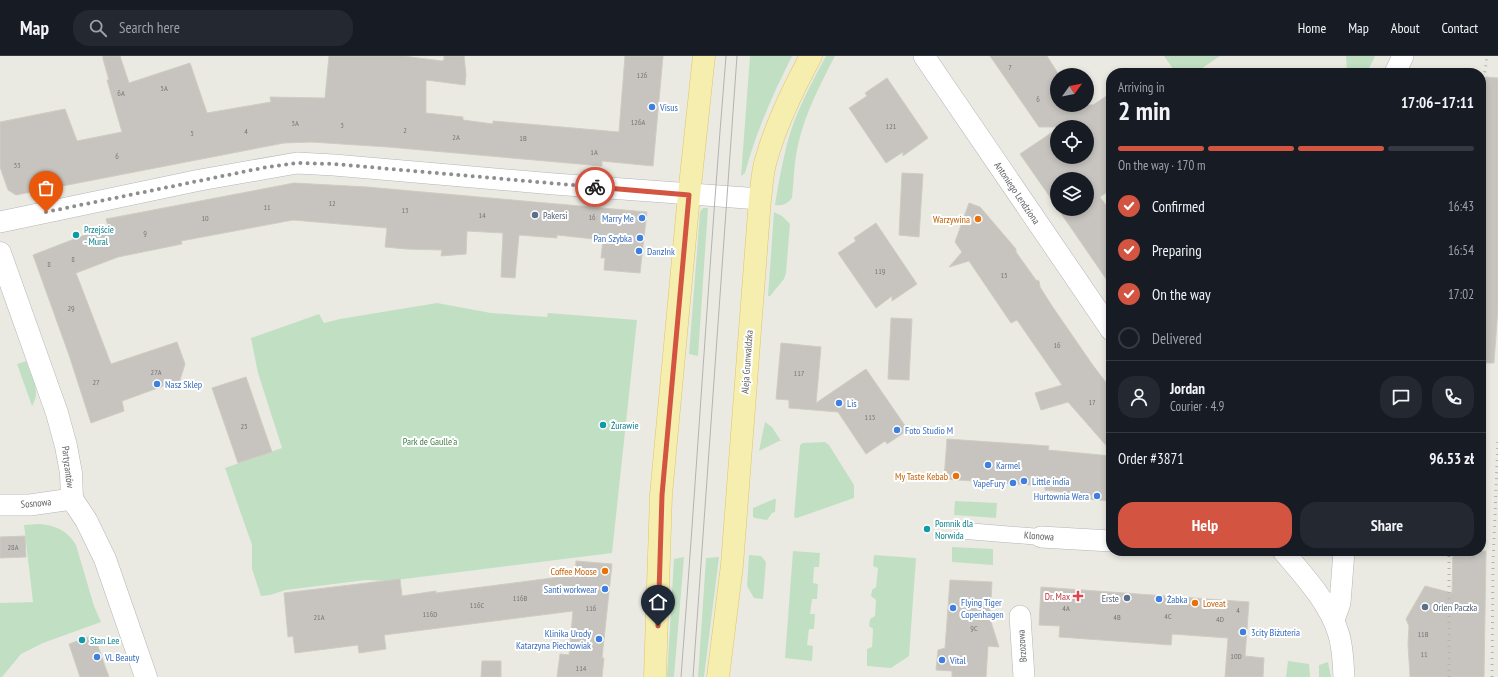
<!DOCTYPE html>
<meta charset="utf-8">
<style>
body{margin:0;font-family:"PT Sans Narrow",sans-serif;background:#242831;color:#f1f3f6;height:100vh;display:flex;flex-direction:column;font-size:15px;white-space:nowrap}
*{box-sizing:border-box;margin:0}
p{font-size:13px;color:#9ea1a6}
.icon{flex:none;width:22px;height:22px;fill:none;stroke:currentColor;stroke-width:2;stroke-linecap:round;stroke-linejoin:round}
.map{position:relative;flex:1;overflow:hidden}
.details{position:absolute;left:1106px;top:12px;width:380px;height:488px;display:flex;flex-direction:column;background:#171b24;border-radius:16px;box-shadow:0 2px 6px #0003}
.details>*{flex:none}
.needle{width:26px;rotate:57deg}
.controls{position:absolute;left:1050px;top:12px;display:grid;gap:8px}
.controls a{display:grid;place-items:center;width:44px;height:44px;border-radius:50%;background:#171b24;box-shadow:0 2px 6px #0003;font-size:20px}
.pin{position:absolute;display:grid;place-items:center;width:34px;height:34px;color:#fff;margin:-41px -17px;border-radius:50% 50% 50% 0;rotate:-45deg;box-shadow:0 0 4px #0007}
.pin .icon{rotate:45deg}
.courier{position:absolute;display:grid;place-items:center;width:40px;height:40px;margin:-20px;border:3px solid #d35541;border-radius:50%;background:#fff;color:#222;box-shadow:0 1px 5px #0007}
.summary em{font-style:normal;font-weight:800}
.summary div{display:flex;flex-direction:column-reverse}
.summary{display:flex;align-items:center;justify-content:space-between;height:68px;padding:0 12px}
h1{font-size:26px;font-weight:800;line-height:30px}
.bar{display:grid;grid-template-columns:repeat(4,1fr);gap:6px 4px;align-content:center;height:48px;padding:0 12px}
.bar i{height:5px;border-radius:3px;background:#363941}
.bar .selected{background:#d35541}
.bar p{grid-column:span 4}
.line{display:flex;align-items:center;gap:10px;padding:0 12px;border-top:1px solid #363941}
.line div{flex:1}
.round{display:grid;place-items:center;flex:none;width:42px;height:42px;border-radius:16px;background:#242831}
ol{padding:0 12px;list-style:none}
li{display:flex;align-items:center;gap:12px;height:44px}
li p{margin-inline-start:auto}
li .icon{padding:4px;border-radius:50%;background:#d35541;color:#fff;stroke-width:4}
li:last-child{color:#9ea1a6}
li i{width:22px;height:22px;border:2px solid #363941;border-radius:50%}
.button{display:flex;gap:8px;margin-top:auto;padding:8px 12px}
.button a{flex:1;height:46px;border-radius:16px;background:#d35541;color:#fff;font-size:16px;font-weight:800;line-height:46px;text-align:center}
.button a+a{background:#242831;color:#f1f3f6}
header{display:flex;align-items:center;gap:24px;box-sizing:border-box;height:56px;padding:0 20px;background:#171b24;border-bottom:1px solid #363941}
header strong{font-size:19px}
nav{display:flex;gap:22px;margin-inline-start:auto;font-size:14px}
.search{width:280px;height:36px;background:#242831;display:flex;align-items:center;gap:10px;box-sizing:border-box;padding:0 14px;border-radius:16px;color:#9ea1a6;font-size:15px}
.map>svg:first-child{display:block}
</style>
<header>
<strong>Map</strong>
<div class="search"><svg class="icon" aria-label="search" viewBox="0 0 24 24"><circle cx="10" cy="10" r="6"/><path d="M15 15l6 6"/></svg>Search here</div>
<nav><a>Home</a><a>Map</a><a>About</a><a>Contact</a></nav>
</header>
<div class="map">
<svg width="1498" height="621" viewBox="0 0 1498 621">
<rect width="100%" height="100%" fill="#ebeae2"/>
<path fill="#c1e0c3" d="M750,0H792C773,38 756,76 745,117L741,120Z
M826,0H835C820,29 805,57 798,89C794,106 794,124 792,142C787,148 783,150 775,149C778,129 782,108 787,88C795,57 811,28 826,0Z
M1164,0H1220L1195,17H1176Z
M1346,0H1375L1367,17H1347Z
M703,152H708L698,300L689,298L700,156Z
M774,156L782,160L790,168L786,217L784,223L770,240H768Z
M437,247L491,257L547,261L548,257L637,264L612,497L388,525L366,524L286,534L270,539L261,540L252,513V489L225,412L282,392L258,317L251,282L319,258L324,267L340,263Z
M26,305C31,320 42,335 32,350L17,308Z
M765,366L772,371L781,385H779L759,395Z
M825,386L829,389L854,429V442L797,462L794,461L800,389L803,387Z
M774,443H776L775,456L772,457L767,464L755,462L753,461V452Z
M955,445L997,447L996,462L954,459Z
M38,468C55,469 67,474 76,489L94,550L101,566L43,587L21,598L2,621H0V547L33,546L24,469Z
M952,491L993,493V509L952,506Z
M793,495L820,497L819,511H814L813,527L818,528L817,543H812L810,558H815L814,573H809L807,589L813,590L812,605L785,602Z
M749,499L761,500L766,506L763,543L754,542L747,530Z
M874,499L916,502L909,600L891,612L867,610V593L872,591L873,573L869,570L870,563L875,560L876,544L871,540L872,534L876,531L878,512L873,510Z
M684,501L674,621H667L674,503Z
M719,501L704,621H698L706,502Z
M1288,605L1309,608L1310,621H1286Z
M1328,606L1331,621H1319V609Z"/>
<path fill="#c7c4bf" stroke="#cfccc1" d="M103,0H120L129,27L190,7L207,57L271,46L270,41L325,42L329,0H403L442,5L444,4V0H464L466,19L465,29L426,24V57L463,61V64L493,68V65L619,76L625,0H663L653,110L602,105V110L388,91L311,86L284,87L16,139L8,134L0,111V66L65,53L77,85L122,76L107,24H109L103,3Z
M990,0H1047L1059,19H1057V49H1093L1111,37V133L1100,141L1111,156V230L1058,153H1087V123H1057V151L1020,98L1057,73V101H1087V71H1039Z
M1486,21L1498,22V251L1494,307H1481V72Z
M887,22L928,82L903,100V96L886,107L849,52L867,40L865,37Z
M902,117L923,118L919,181L899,179Z
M294,127L367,131L647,156L640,217L604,214L605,202H601L603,184L557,179V182L519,179L515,222L501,221L503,177L467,175L466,198L441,200L442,194L406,193L385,191L387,172L293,164L181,185L182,188L118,201L76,217L111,308L177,286L185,308L180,324L122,345L124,355L91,367L69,299L33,199L108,170L106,163Z
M969,147L980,151L1016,193V196L1036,224L1039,225L1040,231L1052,250L1092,308L1111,333V395L1068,346L1041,354L1035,337L1062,329L1017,264L1011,267L969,205L949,211L962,196L955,186Z
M876,167L917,228L892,245V240L876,252L838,197L856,185L854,182Z
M891,262L912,263L909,324L888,323Z
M781,287L821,291L816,347L866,313L908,374L887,388L885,385L866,398L838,356L789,352V344L776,343Z
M246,321L272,396L238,407L212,332Z
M947,383L1049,390L1048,394L1111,400V445L1075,442V437L1045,434V430L944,423Z
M25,480L26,501L0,502V481Z
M1453,495H1486L1484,621H1410L1408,588L1409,570L1406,563L1425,530L1452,537Z
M576,505L612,508L602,602H604L602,621H557L560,598L569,599L573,555L384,579L386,593L359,597L358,589L295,597L293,580L288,581L284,537L400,523L402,540L436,535V537L575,519Z
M950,524L992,526L990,563L999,591L988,590L986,621H952V615L936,614L938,594L945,592Z
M1041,531L1249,546L1245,600L1264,602L1263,621H1225L1228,582L1172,578L1171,589L1059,581L1060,570L1039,569Z
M94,579L101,599L109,621H80L69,588Z
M482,605H501V621H481Z"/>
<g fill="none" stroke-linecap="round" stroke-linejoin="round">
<g stroke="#b3b4b8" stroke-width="17">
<path id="pedestrian" d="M966,475L1041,481"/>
</g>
<g stroke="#b3b4b8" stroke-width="22">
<path id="minor" d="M924,0L1111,274
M1395,17L1403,0
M0,166L200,124L297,107L334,109L554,128L760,143
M0,449H30L72,443
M1041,481L1111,485
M1283,495C1303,519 1328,545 1338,576C1343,590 1343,606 1344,621
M1020,560L1024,621
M1334,564L1340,547L1344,495"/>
</g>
<g stroke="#b3b4b8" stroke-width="23">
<path id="tertiary" d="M0,197L57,357L66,390L71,417L72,443L86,464L105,503L146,621"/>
</g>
<g stroke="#dfc567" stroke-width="23">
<path id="primary" d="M655,621L661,439L689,139L704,0
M718,621L732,509L760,143C762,130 762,116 766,104C776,68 793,33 811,0"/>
</g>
<use href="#pedestrian" stroke="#fff" stroke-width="16"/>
<use href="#minor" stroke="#fff" stroke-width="21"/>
<use href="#tertiary" stroke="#fff" stroke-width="22"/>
<use href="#primary" stroke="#f5eeae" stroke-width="22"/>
<path stroke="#b2b3b3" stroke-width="1" d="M681,621C697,414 709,207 726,0
M693,621L737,0"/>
<path stroke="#b2b3b3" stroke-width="3" stroke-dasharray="1 5" stroke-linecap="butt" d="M1481,46L1487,0
M1449,621V495
M1492,621L1493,507L1498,384"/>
</g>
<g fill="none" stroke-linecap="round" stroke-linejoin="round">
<path stroke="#8d8e8e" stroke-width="4" stroke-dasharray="0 7.2" d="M46,156L262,112L297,107L334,108L595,131"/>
<path stroke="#d35541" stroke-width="5" d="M595,131L689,139L662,439L658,570"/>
</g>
<g fill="#3f7fe0" stroke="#fff" stroke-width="1.5">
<circle cx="652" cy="51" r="4"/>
<circle cx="642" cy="162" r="4"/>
<circle cx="640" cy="182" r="4"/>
<circle cx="639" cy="195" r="4"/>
<circle cx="157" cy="328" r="4"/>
<circle cx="839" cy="347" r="4"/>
<circle cx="897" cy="374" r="4"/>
<circle cx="988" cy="409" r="4"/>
<circle cx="1024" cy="425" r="4"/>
<circle cx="1013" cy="427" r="4"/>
<circle cx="1097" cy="440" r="4"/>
<circle cx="605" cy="533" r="4"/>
<circle cx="1159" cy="543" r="4"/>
<circle cx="953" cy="552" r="4"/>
<circle cx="1243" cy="576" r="4"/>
<circle cx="599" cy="583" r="4"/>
<circle cx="97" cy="601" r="4"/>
<circle cx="942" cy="604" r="4"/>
</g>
<g fill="#5c6f8a" stroke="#fff" stroke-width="1.5">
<circle cx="535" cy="159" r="4"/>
<circle cx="1127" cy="542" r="4"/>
<circle cx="1425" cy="551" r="4"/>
</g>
<g fill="#e8710a" stroke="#fff" stroke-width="1.5">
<circle cx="978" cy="163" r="4"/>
<circle cx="956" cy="420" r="4"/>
<circle cx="605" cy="515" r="4"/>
<circle cx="1195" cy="547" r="4"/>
</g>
<g fill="#0f9aa8" stroke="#fff" stroke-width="1.5">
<circle cx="76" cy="179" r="4"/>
<circle cx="603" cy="369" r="4"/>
<circle cx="927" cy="473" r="4"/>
<circle cx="82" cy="584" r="4"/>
</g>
<path fill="#e0444e" stroke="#fff" stroke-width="1.5" d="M1076 534h4v4h4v4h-4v4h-4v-4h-4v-4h4z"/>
<g text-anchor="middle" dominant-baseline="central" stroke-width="4" stroke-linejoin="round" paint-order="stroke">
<g font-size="8" fill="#767778">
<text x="1010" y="11">7</text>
<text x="642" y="19">126</text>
<text x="164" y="32">5A</text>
<text x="121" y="37">6A</text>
<text x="1038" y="43">6</text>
<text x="638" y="66">126A</text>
<text x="295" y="67">3A</text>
<text x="342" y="69">3</text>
<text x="891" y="70">121</text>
<text x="405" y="74">2</text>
<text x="246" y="75">4</text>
<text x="192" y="77">5</text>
<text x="456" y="81">2A</text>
<text x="523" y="82">1B</text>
<text x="594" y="96">1A</text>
<text x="117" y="100">6</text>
<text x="17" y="109">33</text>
<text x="332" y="147">12</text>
<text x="267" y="151">11</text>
<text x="405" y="154">13</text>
<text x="482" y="159">14</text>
<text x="592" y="161">16</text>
<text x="205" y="162">10</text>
<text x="145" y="177">9</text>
<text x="73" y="203">8</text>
<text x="49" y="208">8</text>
<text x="880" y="215">119</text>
<text x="1004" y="219">15</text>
<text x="71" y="252">29</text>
<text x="1057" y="289">16</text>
<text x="156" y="316">27A</text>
<text x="799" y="317">117</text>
<text x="96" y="326">27</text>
<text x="1092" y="346">17</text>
<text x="870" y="361">115</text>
<text x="244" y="370">25</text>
<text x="13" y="491">28A</text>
<text x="520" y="542">116B</text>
<text x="477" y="549">116C</text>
<text x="591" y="552">116</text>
<text x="1066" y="552">4A</text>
<text x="1238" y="554">4</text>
<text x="430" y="558">116D</text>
<text x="1168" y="560">4C</text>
<text x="319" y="561">21A</text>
<text x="1117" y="561">4B</text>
<text x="1220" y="563">4D</text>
<text x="974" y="572">9C</text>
<text x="1423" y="578">11B</text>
<text x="1424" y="598">11</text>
<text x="1236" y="600">10D</text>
<text x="581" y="612">114</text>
</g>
<g font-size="10" fill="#366cbe" stroke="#fff" text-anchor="start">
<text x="660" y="51">Visus</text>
<text x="634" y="162" text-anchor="end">Marry Me</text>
<text x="632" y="182" text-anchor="end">Pan Szybka</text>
<text x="647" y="195">DanzInk</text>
<text x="165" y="328">Nasz Sklep</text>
<text x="847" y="347">Lis</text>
<text x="905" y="374">Foto Studio M</text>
<text x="996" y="409">Karmel</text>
<text x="1032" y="425">Little india</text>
<text x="1005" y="427" text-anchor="end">VapeFury</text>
<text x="1089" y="440" text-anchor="end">Hurtownia Wera</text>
<text x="597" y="533" text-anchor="end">Santi workwear</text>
<text x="1167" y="543">Żabka</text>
<text x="961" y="546">Flying Tiger<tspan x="961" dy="12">Copenhagen</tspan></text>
<text x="1251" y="576">3city Biżuteria</text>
<text x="591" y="577" text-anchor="end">Klinika Urody<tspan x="591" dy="12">Katarzyna Piechowiak</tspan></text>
<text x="105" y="601">VL Beauty</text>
<text x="950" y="604">Vital</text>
</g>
<g font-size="10" fill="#5b5d61" stroke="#fff">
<text transform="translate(1017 137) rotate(56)">Antoniego Lendziona</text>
<text transform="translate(747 306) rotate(-86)">Aleja Grunwaldzka</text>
<text transform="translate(68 411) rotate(83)">Partyzantów</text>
<text transform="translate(36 447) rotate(-5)">Sosnowa</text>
<text transform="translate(1039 480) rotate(4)">Klonowa</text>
<text transform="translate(1022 590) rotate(-94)">Brzozowa</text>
</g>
<g font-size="10" fill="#4e5e75" stroke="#fff" text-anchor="start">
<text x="543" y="159">Pakersi</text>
<text x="1119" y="542" text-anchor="end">Erste</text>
<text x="1433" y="551">Orlen Paczka</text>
</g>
<g font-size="10" fill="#c56008" stroke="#fff" text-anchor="end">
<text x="970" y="163">Warzywina</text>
<text x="948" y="420">My Taste Kebab</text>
<text x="597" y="515">Coffee Moose</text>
<text x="1203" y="547" text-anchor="start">Loveat</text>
</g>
<g font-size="10" fill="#0d838f" stroke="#fff" text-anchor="start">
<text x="84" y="173">Przejście<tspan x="84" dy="12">- Mural</tspan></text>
<text x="611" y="369">Żurawie</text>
<text x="935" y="467">Pomnik dla<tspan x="935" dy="12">Norwida</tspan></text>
<text x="90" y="584">Stan Lee</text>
</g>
<g font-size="10" fill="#3e7d45" stroke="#fff">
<text x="430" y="385">Park de Gaulle'a</text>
</g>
<g font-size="10" fill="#be3a42" stroke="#fff" text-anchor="end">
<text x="1070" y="540">Dr. Max</text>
</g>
</g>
</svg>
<div class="controls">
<a><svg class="needle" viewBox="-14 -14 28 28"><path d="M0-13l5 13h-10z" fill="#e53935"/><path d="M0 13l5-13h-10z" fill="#9ea1a6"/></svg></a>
<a><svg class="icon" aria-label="locate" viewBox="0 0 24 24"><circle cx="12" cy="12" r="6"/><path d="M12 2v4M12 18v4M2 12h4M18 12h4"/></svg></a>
<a><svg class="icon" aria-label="layers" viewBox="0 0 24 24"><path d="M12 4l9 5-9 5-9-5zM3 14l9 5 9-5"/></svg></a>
</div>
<div class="pin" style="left:46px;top:156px;background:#ea580c"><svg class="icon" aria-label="bag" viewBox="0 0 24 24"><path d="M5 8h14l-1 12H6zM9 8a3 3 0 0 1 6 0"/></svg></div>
<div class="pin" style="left:658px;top:570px;background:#1f2937"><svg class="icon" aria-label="home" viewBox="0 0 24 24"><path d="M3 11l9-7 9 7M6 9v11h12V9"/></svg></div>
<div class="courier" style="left:595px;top:131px"><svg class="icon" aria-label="bike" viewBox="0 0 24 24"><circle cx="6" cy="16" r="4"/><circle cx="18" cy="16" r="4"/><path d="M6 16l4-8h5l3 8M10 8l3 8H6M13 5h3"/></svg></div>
<section class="details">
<div class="summary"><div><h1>2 min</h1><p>Arriving in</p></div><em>17:06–17:11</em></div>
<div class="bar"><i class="selected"></i><i class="selected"></i><i class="selected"></i><i></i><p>On the way · 170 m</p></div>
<ol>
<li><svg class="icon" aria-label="check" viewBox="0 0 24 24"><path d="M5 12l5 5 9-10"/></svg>Confirmed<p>16:43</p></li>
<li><svg class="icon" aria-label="check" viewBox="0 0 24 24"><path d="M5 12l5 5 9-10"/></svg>Preparing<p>16:54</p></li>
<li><svg class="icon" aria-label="check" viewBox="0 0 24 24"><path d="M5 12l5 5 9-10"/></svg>On the way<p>17:02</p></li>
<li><i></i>Delivered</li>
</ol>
<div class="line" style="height:72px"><a class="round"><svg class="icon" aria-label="person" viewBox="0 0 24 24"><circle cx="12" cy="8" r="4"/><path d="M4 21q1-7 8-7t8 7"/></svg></a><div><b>Jordan</b><p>Courier · 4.9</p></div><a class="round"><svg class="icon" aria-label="chat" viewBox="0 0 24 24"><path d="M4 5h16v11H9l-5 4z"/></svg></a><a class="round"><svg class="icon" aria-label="phone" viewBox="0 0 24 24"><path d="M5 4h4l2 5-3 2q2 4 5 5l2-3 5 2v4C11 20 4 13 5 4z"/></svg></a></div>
<div class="line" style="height:52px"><div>Order #3871</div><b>96.53 zł</b></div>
<div class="button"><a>Help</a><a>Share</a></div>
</section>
</div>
